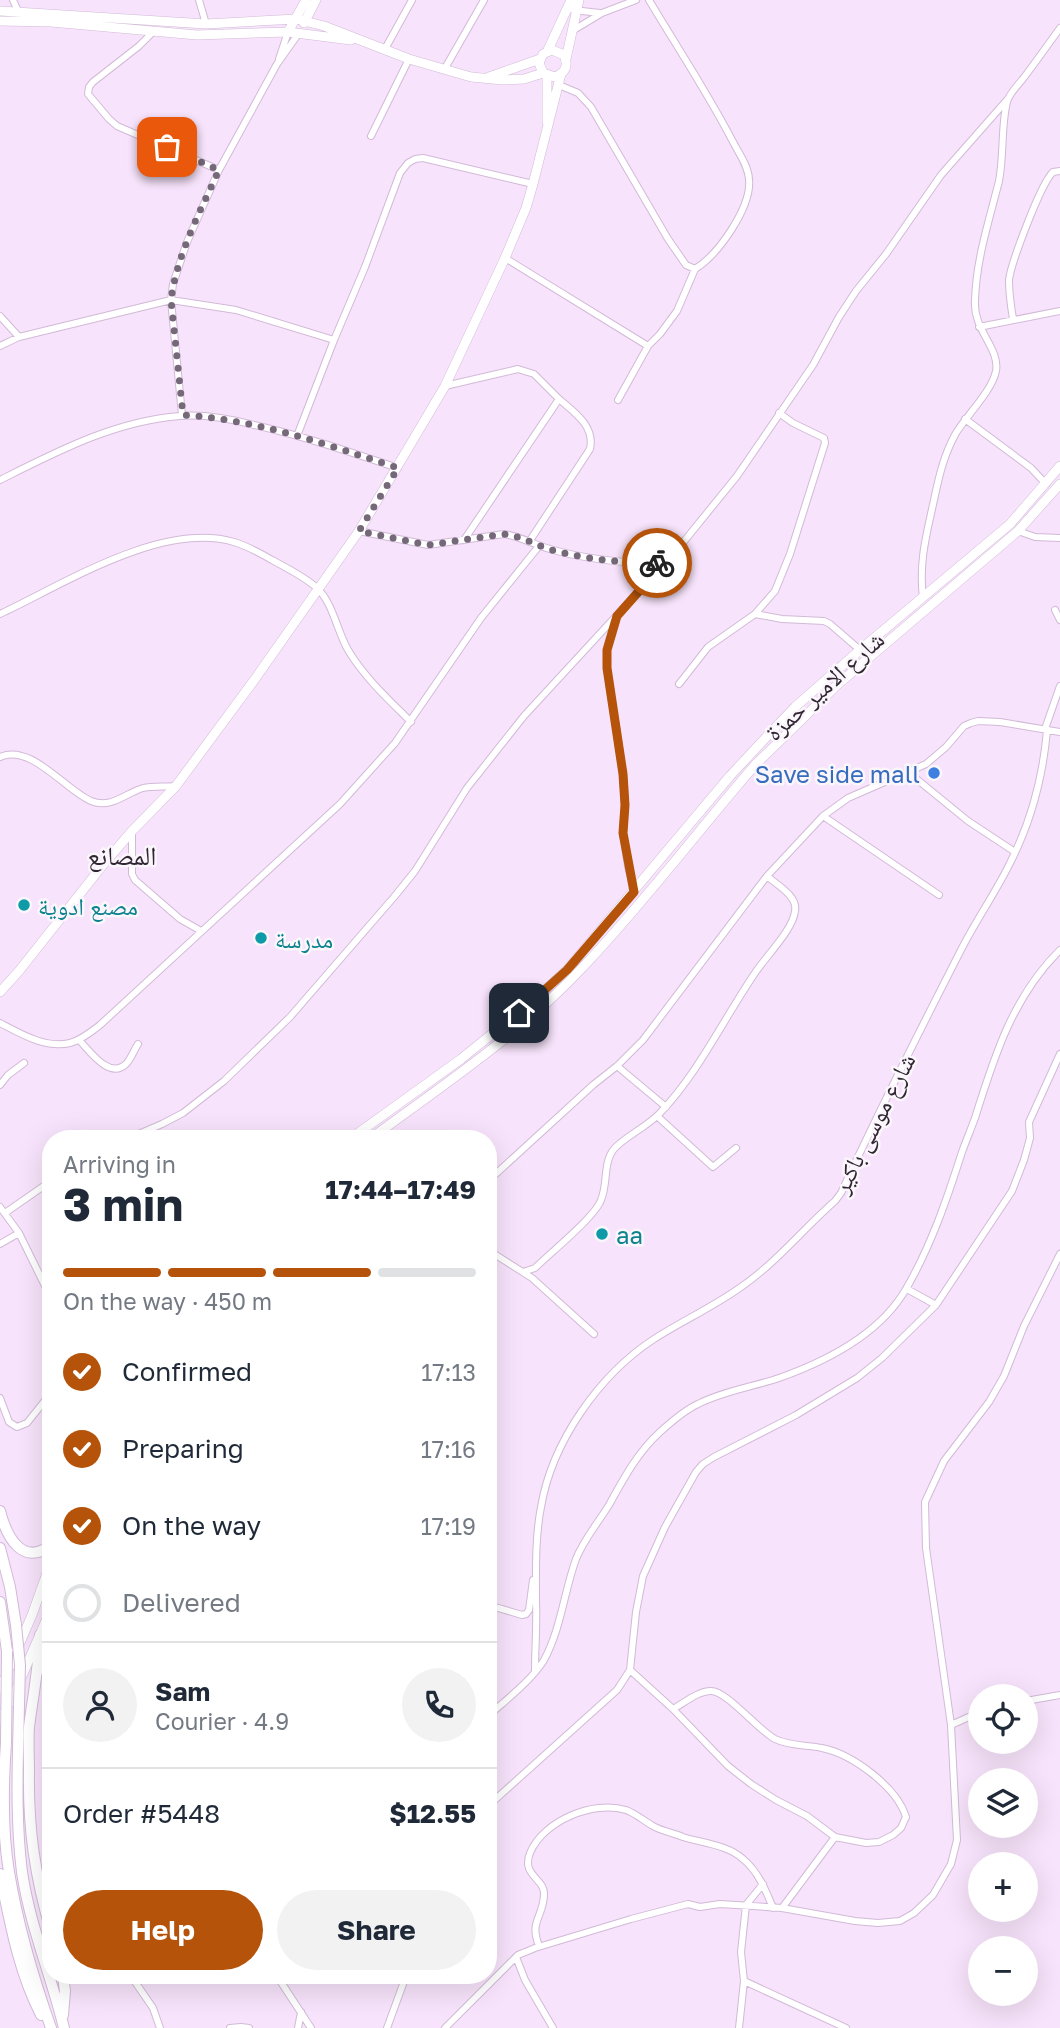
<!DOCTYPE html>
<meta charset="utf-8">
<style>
body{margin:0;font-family:"Golos Text","Noto Naskh Arabic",sans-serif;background:#f2f2f3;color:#1f2937;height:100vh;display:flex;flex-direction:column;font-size:26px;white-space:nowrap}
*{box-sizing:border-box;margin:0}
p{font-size:23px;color:#747a83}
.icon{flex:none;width:38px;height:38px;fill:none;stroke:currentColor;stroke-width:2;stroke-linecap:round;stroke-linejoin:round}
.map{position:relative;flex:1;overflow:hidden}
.panel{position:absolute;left:42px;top:1130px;width:455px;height:854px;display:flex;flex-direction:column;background:#fff;border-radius:28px;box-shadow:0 7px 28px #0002}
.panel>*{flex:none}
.controls{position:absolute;left:968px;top:1684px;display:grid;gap:14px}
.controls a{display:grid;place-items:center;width:70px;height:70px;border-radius:50%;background:#fff;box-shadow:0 7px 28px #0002;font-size:35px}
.pin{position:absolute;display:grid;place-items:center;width:60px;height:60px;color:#fff;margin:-30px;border-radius:14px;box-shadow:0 4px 10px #0006}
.courier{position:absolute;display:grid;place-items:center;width:70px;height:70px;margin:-35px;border:5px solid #b45309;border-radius:50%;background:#fff;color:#222;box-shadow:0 2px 9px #0007}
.overview em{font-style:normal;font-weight:700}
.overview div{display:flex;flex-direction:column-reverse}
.overview{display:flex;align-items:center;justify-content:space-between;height:119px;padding:0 21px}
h1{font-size:46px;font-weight:700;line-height:52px}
.bar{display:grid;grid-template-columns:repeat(4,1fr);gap:10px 7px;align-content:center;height:84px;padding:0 21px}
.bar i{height:9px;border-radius:5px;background:#e0e1e3}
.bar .on{background:#b45309}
.bar p{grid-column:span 4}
.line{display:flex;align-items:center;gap:18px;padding:0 21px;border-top:2px solid #e0e1e3}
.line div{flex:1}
.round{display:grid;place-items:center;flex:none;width:74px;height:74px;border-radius:37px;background:#f2f2f3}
ol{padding:0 21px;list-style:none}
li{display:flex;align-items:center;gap:21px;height:77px}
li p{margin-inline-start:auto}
li .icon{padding:7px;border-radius:50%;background:#b45309;color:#fff;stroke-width:4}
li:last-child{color:#747a83}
li i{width:38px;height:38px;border:4px solid #e0e1e3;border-radius:50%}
.cta{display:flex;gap:14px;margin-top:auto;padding:14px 21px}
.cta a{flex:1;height:80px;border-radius:42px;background:#b45309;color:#fff;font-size:28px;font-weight:700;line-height:80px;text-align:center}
.cta a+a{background:#f2f2f3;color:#1f2937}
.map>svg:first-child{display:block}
</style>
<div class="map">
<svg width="1060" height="2028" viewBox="0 0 1060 2028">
<rect width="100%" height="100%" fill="#f7e3fb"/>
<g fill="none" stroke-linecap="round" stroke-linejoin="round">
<g stroke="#d2bad7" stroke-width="8">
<path id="street" d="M13,0L18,11
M199,0L206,24
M573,10L600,13
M154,31L139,46L93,82L89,87L88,94L109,119L117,126L219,170
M572,31L602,13L636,0
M385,49L412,0
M279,59L288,32
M444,70L484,0
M559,85L578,93L591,107L668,239L686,265L695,269C718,255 752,207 749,179C748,165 738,152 732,140C707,92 677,47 649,0
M371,136L409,59
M505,258L648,346L660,334L677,311L695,269
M0,316L19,337
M1013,319C1011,307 1009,293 1009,280C1011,263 1041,183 1053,172L1060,171
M979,327L1060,311
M0,346L19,337L171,300L236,310L334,340
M445,386L518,369L534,374L559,399L464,540
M618,400L648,346
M182,415L171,300L173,284L187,242L219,170L277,64L299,33
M965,419L1031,468L1046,484
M297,436L334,340L365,267L400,173L408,163L415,159L423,158L533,184
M0,480C58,451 115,421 180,416C204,414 231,419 254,425C303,436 350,452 398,468
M359,531L428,545L504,534C520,536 534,545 550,549C587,560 625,563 663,564
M1018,531L1035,537L1060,538
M529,542L590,449C595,426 575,413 559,399
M923,598C919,566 925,540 932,509C938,482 942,458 956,433C967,415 992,391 996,371C1000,348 973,330 975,301C976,260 989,221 999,181C1004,156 1001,125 1007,102C1009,94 1017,86 1022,80C1035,63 1047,46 1060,28
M1055,610L1060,620
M0,614C64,584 162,521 234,542C247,546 260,553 272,560C287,568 305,577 317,588C333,603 337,631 348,650C364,677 389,700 411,722
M755,614L782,619L824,621L830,624L860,650
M616,618L607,650V668L623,774L625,805L623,833L628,866L634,890
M679,684L708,647L755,614L775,591L790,554L825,443L824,438L793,423L779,413
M0,757C31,743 65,790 91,801C111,809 124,794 143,788C153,786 165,787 176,786
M908,772L968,821L1015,852
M823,816L939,895
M132,831V874L135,880L180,919L201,931
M0,1023C21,1034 46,1049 70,1043C81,1040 91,1032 100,1025L340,804L395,743L481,618L539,546
M79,1040C89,1050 109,1080 126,1064C131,1059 134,1050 138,1044
M617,1066L666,1107
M0,1085L8,1075L24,1063
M657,1116L713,1167L736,1148
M127,1139L162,1124L183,1113L224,1081L290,1017L394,897L415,871L467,788L524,716L677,550L737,476L813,365L839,317L856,291L886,254L941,175L1007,100
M488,1181L593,1085L617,1066L643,1040L767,876L823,816L848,798L926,764L946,747L964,726L971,723L978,721L1000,722L1060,732
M0,1207L19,1233L51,1298
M5,1213L51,1181
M0,1244L19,1233
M488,1250L532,1278L594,1334
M523,1272L535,1268C550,1253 595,1217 601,1200C608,1184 603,1162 614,1149C624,1137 647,1127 660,1113C699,1072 723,1020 755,973C766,956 793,930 795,911C798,896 777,885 767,876
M907,1289L936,1305
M0,1398L9,1422L17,1427L27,1423L51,1393
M488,1605L522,1615L526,1614L529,1610L533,1580
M38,1668L51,1677
M630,1670L673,1709L728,1766L751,1784L776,1800L807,1816L835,1837L866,1843L879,1842L893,1835L901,1828L906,1817C897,1787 852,1754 822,1748C807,1745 789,1746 775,1739C758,1730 727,1691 711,1691C698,1691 684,1703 673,1709
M535,1671C535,1648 537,1625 536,1602C536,1570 535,1538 541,1507C552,1442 599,1375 654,1339C682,1321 713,1307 741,1287C776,1263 803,1229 835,1201L841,1193C879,1111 920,1030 961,950C975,922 994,895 1008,867C1030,825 1043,777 1047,730L1045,729L1060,686
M1026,1701L1060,1695
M488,1716C506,1700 532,1680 544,1660C561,1629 564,1592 576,1559C584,1539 598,1523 609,1505C624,1478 637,1453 660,1432C671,1422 685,1410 698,1404C723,1391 752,1387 779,1378C827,1361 880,1334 906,1289C931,1246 947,1199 962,1152C966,1141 971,1129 975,1118C994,1057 1013,996 1060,950
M951,1725L980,1712
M488,1806L617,1690L630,1670L636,1612L643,1576L665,1527L696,1472L703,1464L714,1457L796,1415L857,1378L882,1358L936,1305L1012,1191L1024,1160L1030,1138L1029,1122L1060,1054
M782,1908L835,1837
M539,1946C529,1921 543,1918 544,1895C545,1878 521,1876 530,1853C543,1821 593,1800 626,1810C635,1813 644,1821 653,1826C662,1831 673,1833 683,1837C702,1843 728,1845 743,1859C758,1871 766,1891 773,1908
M516,1957L525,1980L553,2028
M131,1976L153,2008L160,2028
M277,1976L311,2028
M744,1981L846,2028
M230,2028L241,2027L249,2028
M298,2028L301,2012
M387,2028L406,1976
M445,2028L518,1955L535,1948L631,1919L688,1904L700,1907L720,1904L782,1908L855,1921L878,1923L900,1921L914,1913L933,1895L951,1864L957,1840L951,1725L926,1548L925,1502L944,1461L989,1402L1004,1376L1024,1326L1060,1254
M739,2028L744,1981L741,1952L746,1905L763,1884"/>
</g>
<g stroke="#d2bad7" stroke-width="10">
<path id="secondary" d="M0,11L206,24L296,19L324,26L409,59L471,77L503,80L524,79L543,73L555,77C565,73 569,66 564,55L552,50L543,54L539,63L543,73
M0,21L51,22L197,35L288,32L351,40
M304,23L316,0
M288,32L306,0
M548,50L571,0
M566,59L579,0
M489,77L540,59
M547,122V76
M0,992L19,971L102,866L132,831L176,786L255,679L359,531L445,386L505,258L526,208L533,184L561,74
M350,1139L461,1059L534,1000L567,970L730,776L772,731L795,707L860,650L1010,524L1060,466
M370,1139C443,1085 519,1035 582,968C643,904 697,832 755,765L837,685L1018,531L1060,484
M0,1689L32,1615L51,1562
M0,1720L15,1692L51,1609"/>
</g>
<g stroke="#d2bad7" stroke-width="12">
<path id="primary" d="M0,1511C6,1535 22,1568 51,1545
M0,1548L10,1587L16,1625
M0,1602L7,1651
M40,1635C39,1666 33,1696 29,1727C28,1741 29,1756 29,1771C28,1829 35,1876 51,1931
M19,1705C18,1761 15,1816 22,1872C30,1926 51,1975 64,2028
M6,1743C3,1786 2,1830 9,1872C18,1926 33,1977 51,2028
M0,1874C10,1922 18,1970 41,2015
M63,2015L65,1991L63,1976"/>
</g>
<use href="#street" stroke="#fff" stroke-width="6"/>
<use href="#secondary" stroke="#fff" stroke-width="9"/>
<use href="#primary" stroke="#fff" stroke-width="10"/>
<g stroke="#d2bad7" stroke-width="12" stroke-linecap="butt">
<path id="primary-bridge" d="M16,1625L20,1665L19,1705
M6,1743L7,1651"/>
</g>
<use href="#primary-bridge" stroke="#fff" stroke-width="10"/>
</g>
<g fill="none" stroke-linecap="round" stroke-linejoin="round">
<path stroke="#756878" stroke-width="7" stroke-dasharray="0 12.6" d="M167,147L219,170C200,212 177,254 171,300L183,415C259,420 325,444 398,468L359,531L428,545L504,534C521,536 535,545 552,550C586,559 621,563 657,563"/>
<path stroke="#b45309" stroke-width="9" d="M519,1013L567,970L634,892L623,833L625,805L623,774L607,668V650L617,616L663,564L657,563"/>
</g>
<circle fill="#3f7fe0" stroke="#fbf6fc" stroke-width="2.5" cx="934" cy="773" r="7"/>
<g fill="#0f9aa8" stroke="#fbf6fc" stroke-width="2.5">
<circle cx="24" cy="905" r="7"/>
<circle cx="261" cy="938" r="7"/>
<circle cx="602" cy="1234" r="7"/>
</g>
<g text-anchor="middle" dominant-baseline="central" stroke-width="5" stroke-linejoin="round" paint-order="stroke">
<g font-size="24" fill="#2f2631" stroke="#fbf6fc">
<text transform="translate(824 685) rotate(-42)">شارع الامير حمزة</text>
<text transform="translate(873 1123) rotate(-63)">شارع موسى باكير</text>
</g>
<g font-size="24" fill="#366cbe" stroke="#fbf6fc" text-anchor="end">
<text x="920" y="773">Save side mall</text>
</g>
<g font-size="24" fill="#0d838f" stroke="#fbf6fc" text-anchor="start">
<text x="38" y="905">مصنع ادوية</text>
<text x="275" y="938">مدرسة</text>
<text x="616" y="1234">aa</text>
</g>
<g font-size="26" fill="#2f2631" stroke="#fbf6fc">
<text x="122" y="855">المصانع</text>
</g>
</g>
</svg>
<div class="controls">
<a><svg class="icon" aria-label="locate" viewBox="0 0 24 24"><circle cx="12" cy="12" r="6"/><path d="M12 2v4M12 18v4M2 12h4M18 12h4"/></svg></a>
<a><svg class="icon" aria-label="layers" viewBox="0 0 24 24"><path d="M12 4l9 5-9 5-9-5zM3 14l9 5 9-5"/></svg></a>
<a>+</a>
<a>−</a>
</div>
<div class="pin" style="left:167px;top:147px;background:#ea580c"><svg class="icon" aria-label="bag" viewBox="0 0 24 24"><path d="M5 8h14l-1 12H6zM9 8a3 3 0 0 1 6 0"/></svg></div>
<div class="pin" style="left:519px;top:1013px;background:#1f2937"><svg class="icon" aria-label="home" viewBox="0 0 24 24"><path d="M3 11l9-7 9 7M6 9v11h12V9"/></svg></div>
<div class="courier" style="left:657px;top:563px"><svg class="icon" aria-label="bike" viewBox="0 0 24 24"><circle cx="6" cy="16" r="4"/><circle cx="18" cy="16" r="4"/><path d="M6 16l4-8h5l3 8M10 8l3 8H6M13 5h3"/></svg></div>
<section class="panel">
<div class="overview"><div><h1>3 min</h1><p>Arriving in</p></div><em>17:44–17:49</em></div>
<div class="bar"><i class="on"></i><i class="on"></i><i class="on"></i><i></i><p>On the way · 450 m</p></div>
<ol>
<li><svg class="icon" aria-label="check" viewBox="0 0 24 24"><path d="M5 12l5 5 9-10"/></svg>Confirmed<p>17:13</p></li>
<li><svg class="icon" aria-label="check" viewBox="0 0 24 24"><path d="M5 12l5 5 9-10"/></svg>Preparing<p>17:16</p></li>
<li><svg class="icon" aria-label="check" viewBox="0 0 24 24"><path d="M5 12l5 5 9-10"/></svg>On the way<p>17:19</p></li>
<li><i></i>Delivered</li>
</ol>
<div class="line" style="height:126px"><a class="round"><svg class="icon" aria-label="person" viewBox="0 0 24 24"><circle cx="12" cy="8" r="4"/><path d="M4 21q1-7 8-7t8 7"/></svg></a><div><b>Sam</b><p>Courier · 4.9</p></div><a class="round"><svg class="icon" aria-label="phone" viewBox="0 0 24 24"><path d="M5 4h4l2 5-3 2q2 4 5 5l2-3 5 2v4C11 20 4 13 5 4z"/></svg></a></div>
<div class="line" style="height:91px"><div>Order #5448</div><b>$12.55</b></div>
<div class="cta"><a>Help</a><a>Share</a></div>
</section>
</div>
